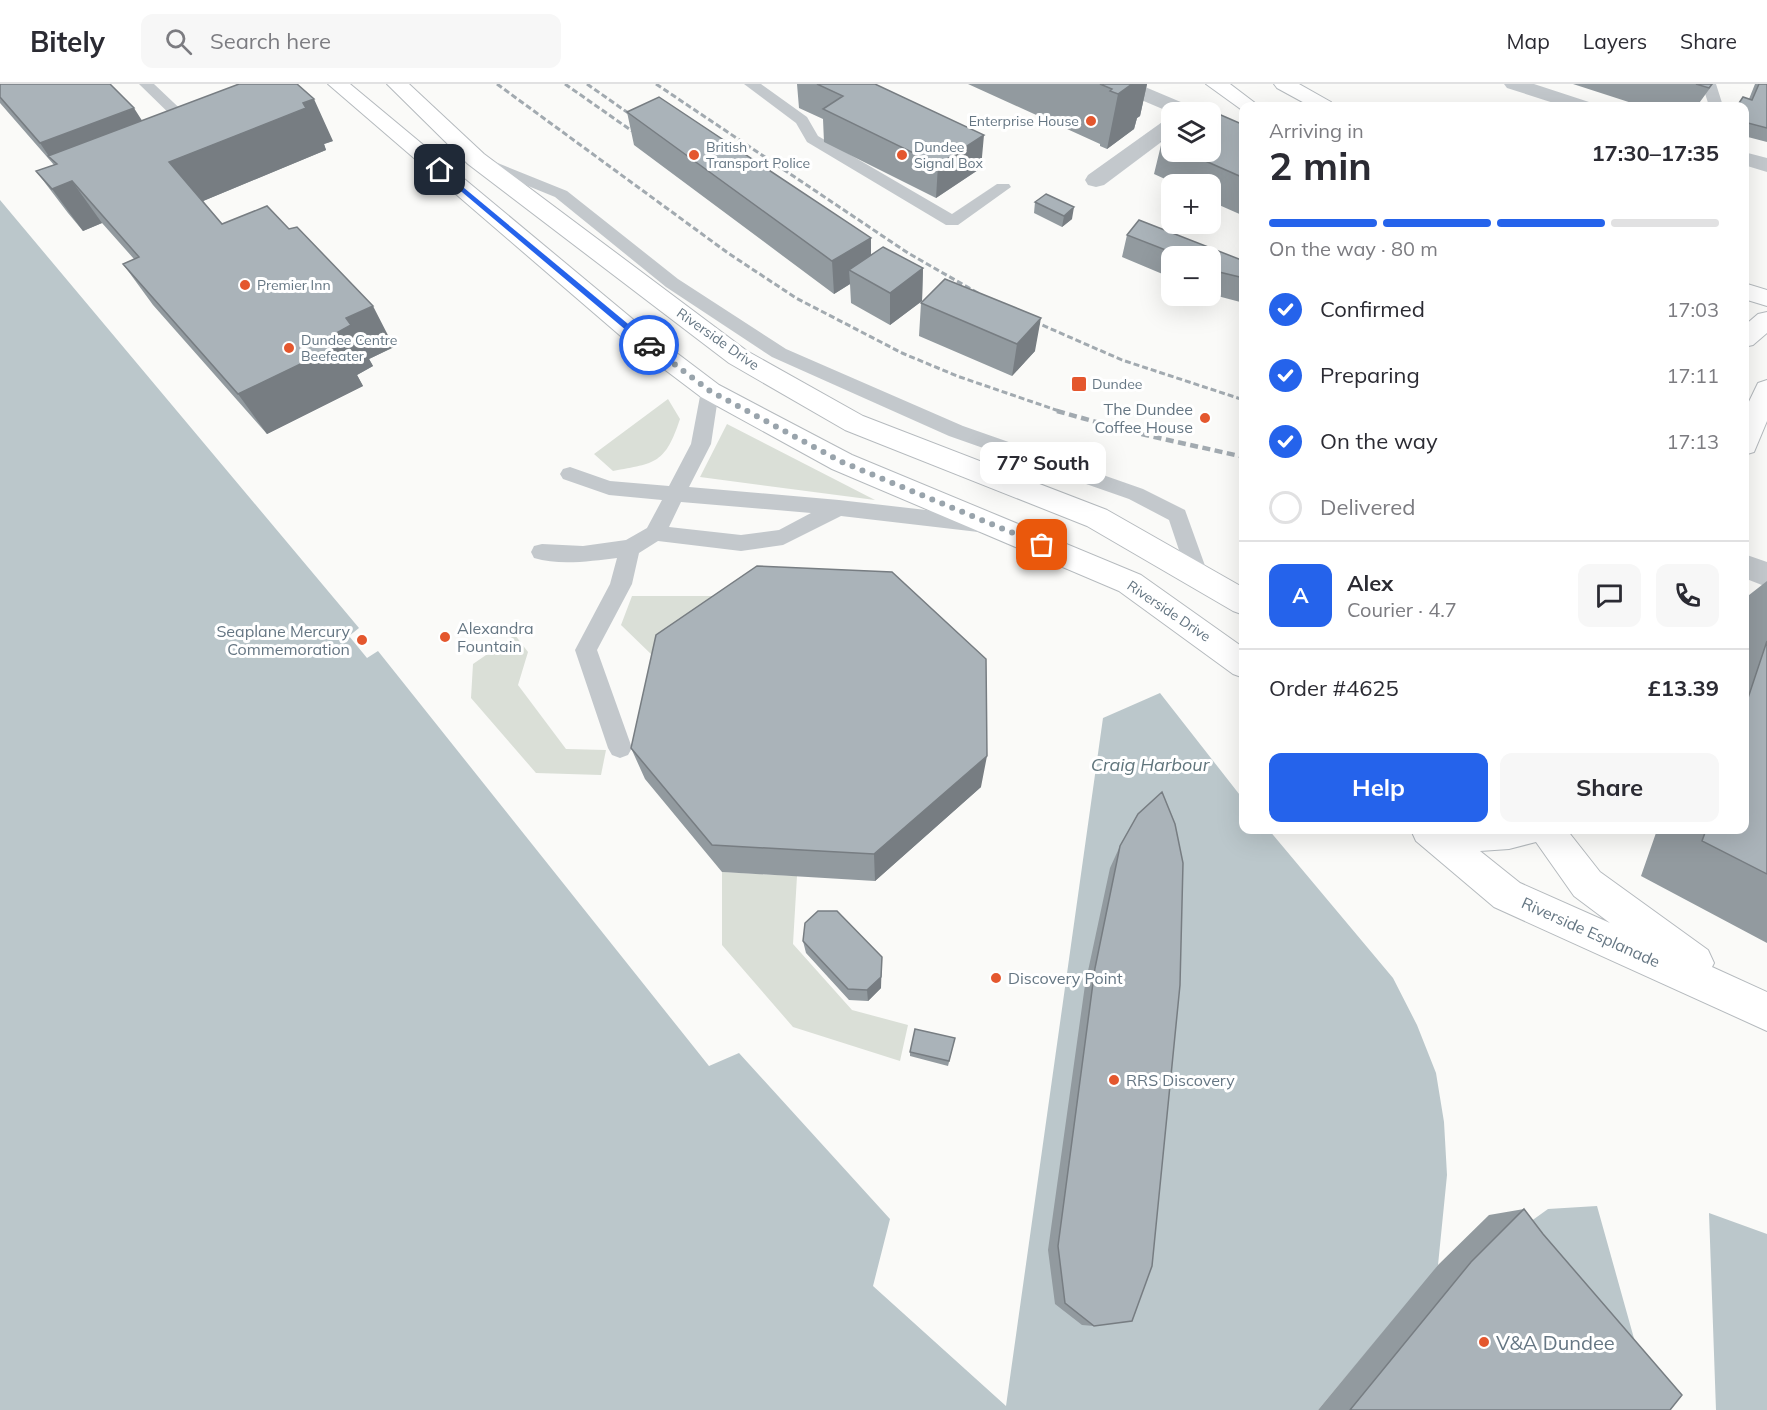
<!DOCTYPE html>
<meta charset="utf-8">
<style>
body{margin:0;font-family:Mulish,sans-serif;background:#f7f7f7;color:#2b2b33;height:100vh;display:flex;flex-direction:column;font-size:22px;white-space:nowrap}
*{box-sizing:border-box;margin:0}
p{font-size:20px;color:#7c7c81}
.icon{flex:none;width:33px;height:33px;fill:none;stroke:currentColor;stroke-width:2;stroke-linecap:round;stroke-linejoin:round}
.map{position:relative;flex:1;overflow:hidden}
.drawer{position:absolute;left:1239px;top:18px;width:510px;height:732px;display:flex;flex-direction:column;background:#fff;border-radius:12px;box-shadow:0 6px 24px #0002}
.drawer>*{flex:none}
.controls{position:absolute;left:1161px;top:18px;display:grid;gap:12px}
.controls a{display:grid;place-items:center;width:60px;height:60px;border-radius:12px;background:#fff;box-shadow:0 6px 24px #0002;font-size:30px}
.pin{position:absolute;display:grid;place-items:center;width:51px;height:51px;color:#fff;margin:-26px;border-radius:12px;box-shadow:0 3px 9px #0006}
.courier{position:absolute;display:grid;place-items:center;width:60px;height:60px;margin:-30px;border:4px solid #2563eb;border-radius:50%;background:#fff;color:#222;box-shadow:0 2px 8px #0007}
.bubble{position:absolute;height:42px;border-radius:12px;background:#fff;box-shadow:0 6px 24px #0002;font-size:20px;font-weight:700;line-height:42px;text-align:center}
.summary em{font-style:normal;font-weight:700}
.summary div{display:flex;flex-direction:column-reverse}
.summary{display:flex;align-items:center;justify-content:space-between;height:102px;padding:0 30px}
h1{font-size:39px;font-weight:700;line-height:45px}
.bar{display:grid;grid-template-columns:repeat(4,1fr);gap:9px 6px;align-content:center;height:72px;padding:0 30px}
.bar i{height:8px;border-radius:4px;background:#e1e1e2}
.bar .active{background:#2563eb}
.bar p{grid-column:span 4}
.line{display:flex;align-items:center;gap:15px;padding:0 30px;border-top:2px solid #e1e1e2}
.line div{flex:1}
.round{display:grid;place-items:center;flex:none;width:63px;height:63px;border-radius:12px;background:#f7f7f7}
ol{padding:0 30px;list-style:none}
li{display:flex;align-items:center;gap:18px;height:66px}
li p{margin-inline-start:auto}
li .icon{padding:6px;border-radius:50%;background:#2563eb;color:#fff;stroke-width:4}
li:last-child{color:#7c7c81}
li i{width:33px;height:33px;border:3px solid #e1e1e2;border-radius:50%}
.cta{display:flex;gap:12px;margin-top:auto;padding:12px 30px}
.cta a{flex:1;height:69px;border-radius:12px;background:#2563eb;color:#fff;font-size:24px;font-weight:700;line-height:69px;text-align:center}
.cta a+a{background:#f7f7f7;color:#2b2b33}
header{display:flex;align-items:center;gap:36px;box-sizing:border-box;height:84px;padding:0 30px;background:#fff;border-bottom:2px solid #e1e1e2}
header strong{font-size:28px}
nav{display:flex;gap:33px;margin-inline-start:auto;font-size:21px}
.search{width:420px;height:54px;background:#f7f7f7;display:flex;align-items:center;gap:15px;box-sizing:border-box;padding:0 21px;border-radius:12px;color:#7c7c81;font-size:22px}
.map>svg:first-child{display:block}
</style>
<header>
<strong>Bitely</strong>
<div class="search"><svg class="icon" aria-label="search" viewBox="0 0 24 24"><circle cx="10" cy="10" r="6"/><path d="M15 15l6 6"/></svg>Search here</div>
<nav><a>Map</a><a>Layers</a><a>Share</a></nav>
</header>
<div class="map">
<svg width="1767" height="1326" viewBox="0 0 1767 1326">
<rect width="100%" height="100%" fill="#fafaf8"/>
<path fill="#dadfd7" d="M668,315L680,335C665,380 656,379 613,387L594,370Z
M727,340L875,416L700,393Z
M632,512H744L653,572L621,541Z
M515,551L528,568L518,601L566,665L606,666L601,691L536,689L471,614L473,580Z
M722,788L797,792L793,860L852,926L908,941L900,977L793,943L722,861Z"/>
<path fill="#bbc7cb" d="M0,116L359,544L349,552L367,574L378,567L709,982L739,969L890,1135L873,1202L1006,1322L1103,634L1160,609L1243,715L1244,746H1269L1393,894L1417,941L1436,989L1444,1038L1447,1091L1438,1181L1431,1191L1318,1326H0Z
M1597,1122L1654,1326L1506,1155L1548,1125Z
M1709,1129L1767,1150V1326H1716Z"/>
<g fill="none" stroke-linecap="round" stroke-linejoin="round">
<g stroke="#b5babe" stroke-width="2">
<path id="primary" d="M328,0H350L641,242L719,301L852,371L1141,491L1244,564V594L1233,590L1119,507L832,385L701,313L623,254Z
M387,0H409L484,70L747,267L863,332L1107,426L1244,504V531L1233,527L1087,442L845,346L729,279L468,80Z
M1206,0H1230L1259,22H1244L1242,26Z
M1274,0H1299L1331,18L1334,22H1310L1277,4Z
M1744,199L1767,206V222L1744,215Z
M1767,228V249L1753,261L1744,263V242L1758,230Z
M1767,296V337L1754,368L1744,371V328L1758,299Z
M1411,746H1567L1600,788L1708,866L1714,879L1712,883L1767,908V947L1494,823L1416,757ZM1536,758L1574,812L1610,839L1520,799L1480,767L1509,765Z"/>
</g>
<path fill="#c3c8cc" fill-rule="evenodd" d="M139,0H154L192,36L195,39L192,42H182Z
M744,0H761L807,33L818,52L952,130L997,100H1009L1011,103L958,141H946L807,58L796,39Z
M1702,0H1716L1723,22H1709Z
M478,71L567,107L678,195L786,265L963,342L1143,405L1185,426L1208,490L1205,496L1197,498L1189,496L1169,436L1129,415L949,352L772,273L666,203L555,113L472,79L470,76L472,73Z
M710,301L717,302L719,307L711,360L689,403L839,416L987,433L994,435L997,441L994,447L987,449L841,432L783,461L741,467L658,457L639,469L632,500L597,566L632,664L628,671L620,674L612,671L608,664L575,566L610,500L617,474C591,477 560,482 534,474L531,468L534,462L542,460L583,462L626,456L647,444L662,416L609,411L563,395L560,390L563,385L570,383L610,397L669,402L691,360L701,307L703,302ZM681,418L811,429L779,446L741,451L669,443Z"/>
<path fill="#c3c8cc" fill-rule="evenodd" d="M1110,0H1138L1195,24L1198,28L1172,29L1113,4Z
M1504,0H1534L1589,18L1592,22H1563L1507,4Z
M1172,34V50L1104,101L1096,103L1088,101L1085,96L1088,91L1165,36Z
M1744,68L1767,74V88L1744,81Z
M1744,470L1767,478V503L1744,494Z"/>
<use href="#primary" fill="#fff" fill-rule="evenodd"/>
<path stroke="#a2aab0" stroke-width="3" stroke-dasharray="6 3" stroke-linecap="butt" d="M497,0L728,169L796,214L902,269L957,292L1062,328
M565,0L632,47
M587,0L641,38
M656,0L908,169L983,212
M1026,234L1122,276L1244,316"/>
<path stroke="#a2aab0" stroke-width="4.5" stroke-dasharray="8 4.5" stroke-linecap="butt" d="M1057,327L1128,347L1244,373"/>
</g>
<path fill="#929a9f" d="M0,0L142,37L333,57L324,60L326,66L203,117L222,140L394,263L369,275L373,282L357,291L363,302L267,350L153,221L123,180L134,175L102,139L83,147L68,129L36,87L54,81L0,19Z
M797,0H875L981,84L936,114L824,58L823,35L799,24Z
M968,0H1147L1140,32L1137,34L1134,45L1107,65L1100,62V60Z
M1573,0H1713L1697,22H1641Z
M1755,0H1767V58L1744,52V22L1749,15Z
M627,28L871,171L923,184L922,217L890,241L851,219L850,200L834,210L634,61Z
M1244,41V132L1210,117V100H1176L1154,90L1162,57L1172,51V68H1210Z
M1035,118L1072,135L1062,143L1034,129Z
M1127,151L1244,177V219L1210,210V172H1172V194L1122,173Z
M921,219L1035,267L1012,292L919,252Z
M1767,497V859L1641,792L1657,746H1744V515Z
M631,664L981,703L875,797L722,788L645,695Z
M1120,762L1094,1242L1082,1241L1055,1220L1048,1166L1085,901L1110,784Z
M803,857L881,904L868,917L849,916L806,869Z
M955,954L948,982L910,972V968Z
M1524,1125L1670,1326H1318L1438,1181L1489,1131Z"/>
<path fill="#777d82" d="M1132,0H1147L1140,32L1137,34L1134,45L1107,65L1118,10Z
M314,15L333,57L324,60L326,66L196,120L169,78L303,19Z
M134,24L155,57L50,74L40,59Z
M984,51L981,84L936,114L938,81Z
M72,97L102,139L83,147L52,105Z
M1074,123L1072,135L1062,143L1064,132Z
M871,154V187L849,186L850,200L834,210L832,177Z
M923,184L922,217L890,241V209Z
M373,222L394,263L369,275L373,282L357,291L363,302L267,350L238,310L331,252L346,234Z
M1041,234L1035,267L1012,292L1017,260Z
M987,672L981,703L875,797L874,770Z
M882,873L881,904L868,917L867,906Z"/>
<path fill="#aab3b9" stroke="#777d82" stroke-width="1.5" d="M0,0H110L134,24L40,59L0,13Z
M239,0H297L314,15L303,19L306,24L169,78L222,140L267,122L289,145L297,143L373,222L346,234L351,241L331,252L340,261L238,310L123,180L139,173L72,97L52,105L36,87L57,80L48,72Z
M817,0H875L984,51L938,81L823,25L843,12Z
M1100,0H1132L1118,10L1110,7L1112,5Z
M1696,0H1712L1709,4Z
M1759,0H1767V44L1744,38V22H1737L1743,13L1752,16Z
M659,13L871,154L832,177L627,28Z
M1207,25L1244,41V94L1185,68H1210V28H1202Z
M1172,51V61L1162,57Z
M1046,110L1074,123L1064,132L1035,118Z
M1139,136L1244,177V194L1219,188L1210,184V172H1181L1127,151Z
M883,163L923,184L890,209L849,186Z
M945,195L1041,234L1017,260L921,219Z
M757,482L892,488L986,575L987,672L874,770L712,761L631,664L656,551Z
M1767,557V790L1702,757L1706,746H1744V626Z
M1162,708L1175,740L1183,779L1180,901L1152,1182L1132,1237L1094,1242L1065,1219L1058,1162L1095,884L1120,762L1138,730Z
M818,827H837L882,873L881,893L867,906L848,905L803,857L805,839Z
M915,945L955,954L949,977L910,968Z
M1524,1125L1543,1150L1682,1311L1670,1326H1350L1471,1178Z"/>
<path fill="#2563eb" d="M440,84L651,259V263H646L437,87Z"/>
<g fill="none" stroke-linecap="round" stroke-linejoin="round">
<path stroke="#99a4ac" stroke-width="6" stroke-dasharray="0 10.8" d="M649,261L710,307L842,378L1042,461"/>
</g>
<g fill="#e4572e" stroke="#fff" stroke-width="2">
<circle cx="1091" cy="37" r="6"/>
<circle cx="694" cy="71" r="6"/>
<circle cx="902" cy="71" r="6"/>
<circle cx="245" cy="201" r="6"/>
<circle cx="289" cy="264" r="6"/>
<rect x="1071" y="292" width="16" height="16" rx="3"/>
<circle cx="1205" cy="334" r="6"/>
<circle cx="445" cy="553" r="6"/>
<circle cx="362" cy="556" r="6"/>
<circle cx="996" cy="894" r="6"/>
<circle cx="1114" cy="996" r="6"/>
<circle cx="1484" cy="1258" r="6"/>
</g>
<g text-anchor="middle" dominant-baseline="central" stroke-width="6" stroke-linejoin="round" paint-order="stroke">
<g font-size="14" fill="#657683" stroke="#fff" text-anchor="start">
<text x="1079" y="37" text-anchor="end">Enterprise House</text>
<text x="706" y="63">British<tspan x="706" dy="16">Transport Police</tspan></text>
<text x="914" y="63">Dundee<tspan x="914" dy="16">Signal Box</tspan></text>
<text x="257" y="201">Premier Inn</text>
<text x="301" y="256">Dundee Centre<tspan x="301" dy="16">Beefeater</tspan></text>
<text x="1092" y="300">Dundee</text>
</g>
<g font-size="14" fill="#657683" stroke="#fff">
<text transform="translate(718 255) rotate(35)">Riverside Drive</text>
<text transform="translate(1169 527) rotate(34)">Riverside Drive</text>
</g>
<g font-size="16" fill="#657683" stroke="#fff" text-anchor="start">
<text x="1193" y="325" text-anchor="end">The Dundee<tspan x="1193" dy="18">Coffee House</tspan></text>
<text x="457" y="544">Alexandra<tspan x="457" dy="18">Fountain</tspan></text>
<text x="350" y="547" text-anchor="end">Seaplane Mercury<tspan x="350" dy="18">Commemoration</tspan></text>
<text x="1008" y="894">Discovery Point</text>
<text x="1126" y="996">RRS Discovery</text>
</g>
<g font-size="16" fill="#657683" stroke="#fff">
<text transform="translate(1591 848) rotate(24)">Riverside Esplanade</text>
</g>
<g font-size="18" font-style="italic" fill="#60757c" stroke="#fff">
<text x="1150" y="680">Craig Harbour</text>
</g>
<g font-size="20" fill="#657683" stroke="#fff" text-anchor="start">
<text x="1496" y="1258">V&amp;A Dundee</text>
</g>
</g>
</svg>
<div class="controls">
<a><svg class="icon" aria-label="layers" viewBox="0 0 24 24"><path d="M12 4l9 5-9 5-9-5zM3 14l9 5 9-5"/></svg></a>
<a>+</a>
<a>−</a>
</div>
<div class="pin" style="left:1042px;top:461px;background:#ea580c"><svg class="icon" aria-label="bag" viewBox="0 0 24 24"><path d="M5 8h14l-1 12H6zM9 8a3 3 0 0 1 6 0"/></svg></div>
<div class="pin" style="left:440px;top:86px;background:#1f2937"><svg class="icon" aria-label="home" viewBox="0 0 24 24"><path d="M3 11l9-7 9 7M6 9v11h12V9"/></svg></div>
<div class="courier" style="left:649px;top:261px"><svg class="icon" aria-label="car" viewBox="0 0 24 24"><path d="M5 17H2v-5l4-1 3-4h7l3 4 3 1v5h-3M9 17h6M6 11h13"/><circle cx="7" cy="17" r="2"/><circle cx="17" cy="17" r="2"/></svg></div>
<div class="bubble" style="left:980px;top:358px;width:126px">77º South</div>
<section class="drawer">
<div class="summary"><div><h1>2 min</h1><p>Arriving in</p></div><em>17:30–17:35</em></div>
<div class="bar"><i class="active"></i><i class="active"></i><i class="active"></i><i></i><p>On the way · 80 m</p></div>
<ol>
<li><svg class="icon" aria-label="check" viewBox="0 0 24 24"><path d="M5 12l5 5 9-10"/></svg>Confirmed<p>17:03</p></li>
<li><svg class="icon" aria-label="check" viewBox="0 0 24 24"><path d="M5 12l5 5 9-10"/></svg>Preparing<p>17:11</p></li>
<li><svg class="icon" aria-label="check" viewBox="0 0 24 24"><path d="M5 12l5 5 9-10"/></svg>On the way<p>17:13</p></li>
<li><i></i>Delivered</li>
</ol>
<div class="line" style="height:108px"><b class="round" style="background:#2563eb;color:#fff">A</b><div><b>Alex</b><p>Courier · 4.7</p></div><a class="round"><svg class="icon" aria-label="chat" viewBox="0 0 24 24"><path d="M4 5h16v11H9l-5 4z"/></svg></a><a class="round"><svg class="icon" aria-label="phone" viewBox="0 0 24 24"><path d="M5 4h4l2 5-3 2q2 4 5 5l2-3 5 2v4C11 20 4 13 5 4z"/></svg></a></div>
<div class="line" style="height:78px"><div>Order #4625</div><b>£13.39</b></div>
<div class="cta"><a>Help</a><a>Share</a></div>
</section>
</div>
